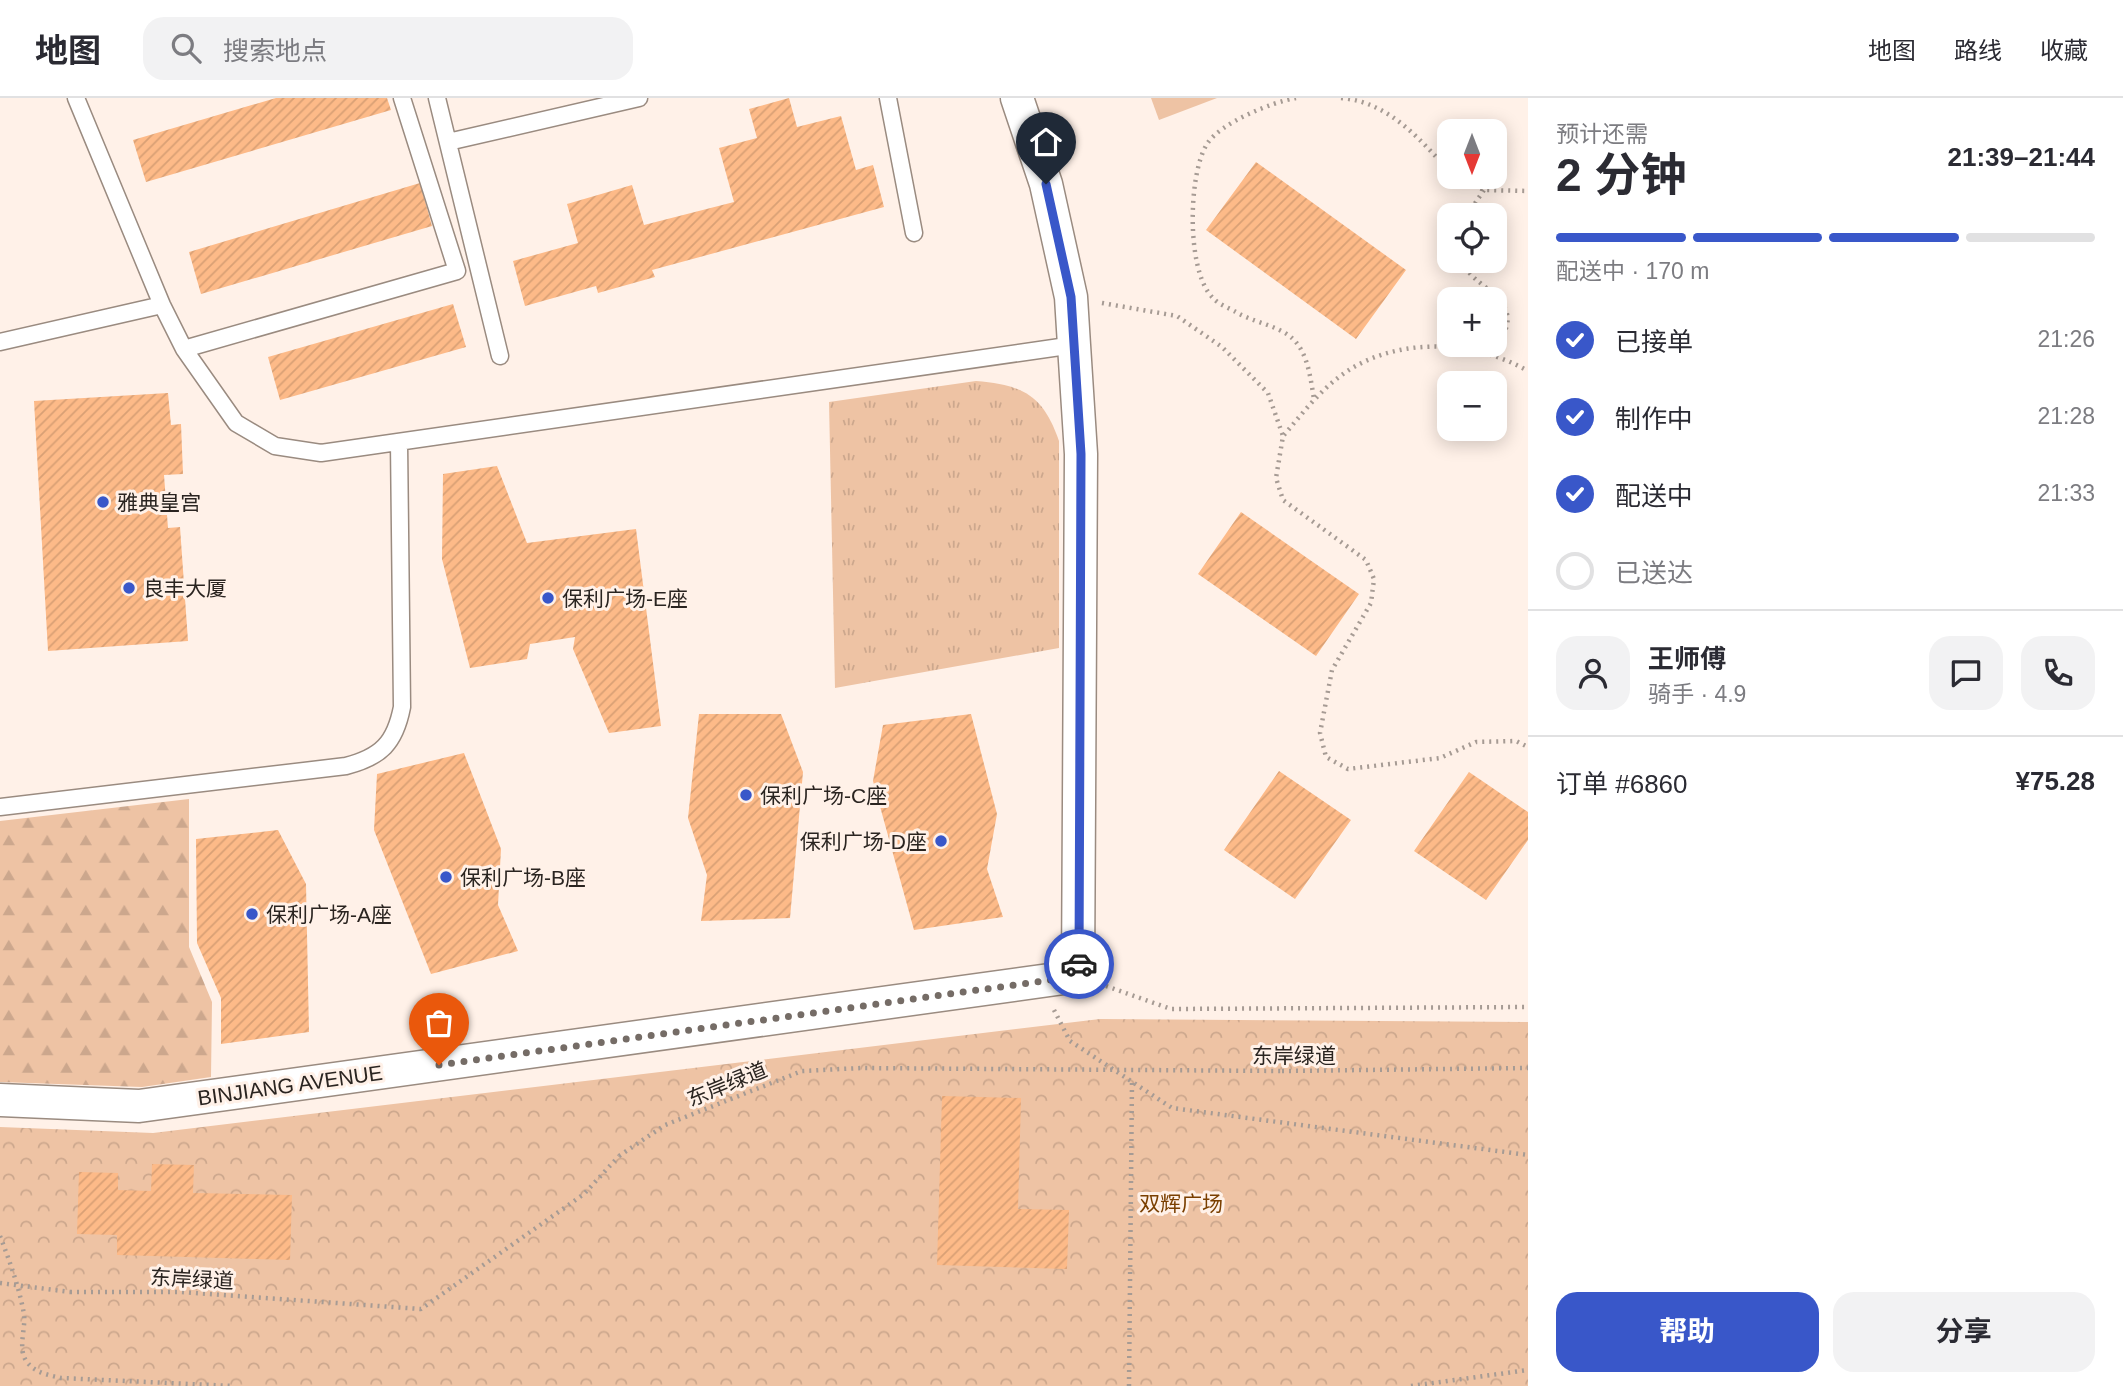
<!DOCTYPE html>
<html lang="zh">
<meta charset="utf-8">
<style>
body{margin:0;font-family:Helvetica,"Noto Sans SC",sans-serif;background:#f2f2f3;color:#2b2b33;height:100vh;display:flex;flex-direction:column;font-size:26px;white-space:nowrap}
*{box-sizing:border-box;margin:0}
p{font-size:23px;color:#7c7c81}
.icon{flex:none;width:38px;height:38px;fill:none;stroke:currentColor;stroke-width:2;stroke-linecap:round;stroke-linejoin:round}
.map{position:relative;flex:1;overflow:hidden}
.drawer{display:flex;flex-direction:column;background:#fff;width:595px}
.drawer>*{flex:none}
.needle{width:46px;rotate:180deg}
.fabs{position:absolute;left:1437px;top:21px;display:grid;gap:14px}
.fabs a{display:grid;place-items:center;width:70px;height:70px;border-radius:14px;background:#fff;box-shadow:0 4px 18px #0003;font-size:35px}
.pin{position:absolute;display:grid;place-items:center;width:60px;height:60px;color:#fff;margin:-72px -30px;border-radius:50% 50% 50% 0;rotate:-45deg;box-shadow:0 0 7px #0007}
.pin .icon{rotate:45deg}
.courier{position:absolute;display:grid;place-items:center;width:70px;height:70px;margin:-35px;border:5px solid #3957c9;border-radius:50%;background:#fff;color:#222;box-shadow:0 2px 9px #0007}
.overview em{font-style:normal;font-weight:700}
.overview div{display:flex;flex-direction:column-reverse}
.overview{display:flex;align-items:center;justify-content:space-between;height:119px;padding:0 28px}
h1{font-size:46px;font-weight:700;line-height:52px}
.bar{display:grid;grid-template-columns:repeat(4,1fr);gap:10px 7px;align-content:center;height:84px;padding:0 28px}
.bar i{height:9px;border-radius:5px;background:#e1e1e2}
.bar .active{background:#3957c9}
.bar p{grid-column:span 4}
.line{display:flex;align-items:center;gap:18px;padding:0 28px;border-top:2px solid #e1e1e2}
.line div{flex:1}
.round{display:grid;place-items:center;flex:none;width:74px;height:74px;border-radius:21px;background:#f2f2f3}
ol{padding:0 28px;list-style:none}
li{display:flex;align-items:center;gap:21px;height:77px}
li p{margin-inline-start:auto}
li .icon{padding:7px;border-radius:50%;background:#3957c9;color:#fff;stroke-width:4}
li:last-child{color:#7c7c81}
li i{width:38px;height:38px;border:4px solid #e1e1e2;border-radius:50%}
.primary-button{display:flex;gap:14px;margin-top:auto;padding:14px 28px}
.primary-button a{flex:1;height:80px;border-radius:21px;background:#3957c9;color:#fff;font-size:28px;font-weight:700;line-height:80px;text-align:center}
.primary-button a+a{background:#f2f2f3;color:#2b2b33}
header{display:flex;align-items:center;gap:42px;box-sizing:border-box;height:98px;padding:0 35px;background:#fff;border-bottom:2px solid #e1e1e2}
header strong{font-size:33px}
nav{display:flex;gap:38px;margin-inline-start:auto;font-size:24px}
.search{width:490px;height:63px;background:#f2f2f3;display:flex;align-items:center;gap:18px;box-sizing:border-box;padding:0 24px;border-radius:21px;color:#7c7c81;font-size:26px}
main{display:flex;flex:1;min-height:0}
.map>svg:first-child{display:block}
</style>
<header>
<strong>地图</strong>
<div class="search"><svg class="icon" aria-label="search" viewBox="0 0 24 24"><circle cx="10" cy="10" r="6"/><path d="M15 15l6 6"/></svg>搜索地点</div>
<nav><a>地图</a><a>路线</a><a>收藏</a></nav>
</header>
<main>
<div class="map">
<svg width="1528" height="1288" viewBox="0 0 1528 1288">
<defs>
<pattern id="grass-tufts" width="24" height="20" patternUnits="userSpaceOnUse" patternTransform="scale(1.75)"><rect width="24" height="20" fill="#eec3a4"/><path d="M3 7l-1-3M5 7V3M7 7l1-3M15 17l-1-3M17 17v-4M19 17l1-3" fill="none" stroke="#cca78d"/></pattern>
<pattern id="forest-firs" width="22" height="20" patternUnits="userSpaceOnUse" patternTransform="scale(1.75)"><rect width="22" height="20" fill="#eec3a4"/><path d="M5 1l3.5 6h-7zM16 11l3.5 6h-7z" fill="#cca78d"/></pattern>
<pattern id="park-crowns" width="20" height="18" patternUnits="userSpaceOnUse" patternTransform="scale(1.75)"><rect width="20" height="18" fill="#eec3a4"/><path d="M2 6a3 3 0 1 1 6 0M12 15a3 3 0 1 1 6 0" fill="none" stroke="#cca78d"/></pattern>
<pattern id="building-hatch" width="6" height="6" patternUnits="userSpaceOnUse" patternTransform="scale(1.75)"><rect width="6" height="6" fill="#fdba88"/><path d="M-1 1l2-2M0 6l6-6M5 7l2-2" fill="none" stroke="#d9a075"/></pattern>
</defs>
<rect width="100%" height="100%" fill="#fff1e8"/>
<path fill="url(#grass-tufts)" d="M976,283C1023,287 1043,297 1059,343V550L835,590L829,304Z"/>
<path fill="url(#forest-firs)" d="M189,701V849L212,904L211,979L142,989L0,984V723Z"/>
<path fill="url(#park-crowns)" d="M1100,921L1528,924V1288H0V1029L153,1035Z"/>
<path fill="#eec3a4" d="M1151,0H1217L1159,22Z"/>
<path fill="url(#building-hatch)" d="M276,0H387L391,12L146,84L133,42Z
M789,0L797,29L841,18L856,72L873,67L884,109L652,172L655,179L598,195L596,188L525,208L513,163L578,145L567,106L632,87L644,127L734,104L719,50L757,40L749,11Z
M1256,64L1406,172L1356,241L1206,132Z
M420,85L432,128L201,196L189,154Z
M453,206L466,249L280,302L268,259Z
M168,295L171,327L181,326L183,376L164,377L168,430L180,429L188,543L48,553L34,303Z
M497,368L527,445L636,431L661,628L609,635L573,551L575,539L530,546L527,561L470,570L442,461L443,376Z
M1241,414L1359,496L1316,558L1198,476Z
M699,616H781L803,674L790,820L701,823L707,777L688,720Z
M971,616L997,716L987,771L1003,819L914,832L873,683L883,627Z
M464,655L501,751L498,807L518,853L431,876L374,732L377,676Z
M1279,673L1351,722L1295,801L1224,752Z
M1469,674L1528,714V742L1486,802L1414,753Z
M278,732L306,786L309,934L221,946V900L197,845L196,741Z
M942,998L1021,1000L1018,1111L1069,1112L1067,1171L937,1167Z
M152,1066L194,1067L193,1095L292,1097L290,1162L117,1157V1137L77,1136L79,1074L118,1075V1092L151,1093Z"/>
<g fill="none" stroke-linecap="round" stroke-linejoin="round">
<g stroke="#9a8b80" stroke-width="19">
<path id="service" d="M76,0L162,207L184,251L236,325L275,348L321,355L1074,247
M437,0L500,258
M888,0L914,135
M448,44L639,0
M0,244L162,207
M184,251L457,173L402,0
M0,709L346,668C381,659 395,645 402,609L399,344"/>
</g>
<g stroke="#9a8b80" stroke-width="35">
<path id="minor" d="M0,1002L139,1008L1078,878L1081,356L1074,247L1071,199L1046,86L1017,0"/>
</g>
<path stroke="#a69b94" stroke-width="4.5" stroke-dasharray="2 5" stroke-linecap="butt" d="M1296,0C1272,4 1220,25 1207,46C1188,76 1186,174 1213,200C1218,206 1229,210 1236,214C1251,223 1270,226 1285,235C1308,248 1310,279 1314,301
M1341,0C1388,4 1418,39 1449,73
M1455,79L1484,92L1528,93
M1467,117L1484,92
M1462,163C1470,187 1513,197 1507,227C1505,236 1496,247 1491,256
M1102,205L1177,218L1222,249L1268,295L1283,338L1276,380L1283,402L1366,462L1374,481L1371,505L1332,572L1320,635L1326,659L1348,671L1440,660L1476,644L1516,643L1528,649
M1284,337C1301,317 1318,295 1339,279C1392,238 1473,241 1528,273
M1106,888L1171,911L1528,909
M1054,912L1070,943L1172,1010L1528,1057
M1282,973L1528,970
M0,1138C10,1164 19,1189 24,1216C26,1231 17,1251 27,1264C35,1275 49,1277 61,1280L233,1288
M70,1194H181L421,1211L584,1096L619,1058
M1129,1288L1132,984
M1411,1288L1528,1272"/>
<use href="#service" stroke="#fff" stroke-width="16"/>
<use href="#minor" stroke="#fff" stroke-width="32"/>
<path stroke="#a69b94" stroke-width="4.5" stroke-dasharray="2 5" stroke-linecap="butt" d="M619,1058L665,1027L802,973L861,970L1282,973
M0,1185L70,1194"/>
</g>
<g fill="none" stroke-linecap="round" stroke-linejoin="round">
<path stroke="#756c66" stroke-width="7" stroke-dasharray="0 12.6" d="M439,967L1079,878V866"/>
<path stroke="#3957c9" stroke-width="9" d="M1046,86L1071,199L1081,356L1079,866"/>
</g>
<g fill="#3957c9" stroke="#fff1e8" stroke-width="2.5">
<circle cx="103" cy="404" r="7"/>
<circle cx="129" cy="490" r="7"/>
<circle cx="548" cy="500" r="7"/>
<circle cx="746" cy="697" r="7"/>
<circle cx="941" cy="743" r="7"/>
<circle cx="446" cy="779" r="7"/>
<circle cx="252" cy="816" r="7"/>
</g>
<g text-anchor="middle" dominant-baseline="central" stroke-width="6" stroke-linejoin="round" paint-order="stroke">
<g font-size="21" fill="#2a2420" stroke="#fff1e8" text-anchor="start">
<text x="117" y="404">雅典皇宫</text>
<text x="143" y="490">良丰大厦</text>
<text x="562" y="500">保利广场-E座</text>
<text x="760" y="697">保利广场-C座</text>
<text x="927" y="743" text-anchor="end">保利广场-D座</text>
<text x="460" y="779">保利广场-B座</text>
<text x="266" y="816">保利广场-A座</text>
</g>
<g font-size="21" fill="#2a2420" stroke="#fff1e8">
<text x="1294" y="957">东岸绿道</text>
<text transform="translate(727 986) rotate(-22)">东岸绿道</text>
<text transform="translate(290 987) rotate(-8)">BINJIANG AVENUE</text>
<text transform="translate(192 1181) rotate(3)">东岸绿道</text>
</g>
<g font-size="21" fill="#7a3f00" stroke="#fff1e8">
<text x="1181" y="1105">双辉广场</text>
</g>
</g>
</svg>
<div class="fabs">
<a><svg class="needle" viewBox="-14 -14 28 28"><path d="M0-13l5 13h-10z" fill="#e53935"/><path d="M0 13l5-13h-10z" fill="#7c7c81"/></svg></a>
<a><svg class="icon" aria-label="locate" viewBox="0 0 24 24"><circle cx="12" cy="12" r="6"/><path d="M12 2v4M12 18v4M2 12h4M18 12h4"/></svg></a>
<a>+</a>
<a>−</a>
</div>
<div class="pin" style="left:439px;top:967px;background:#ea580c"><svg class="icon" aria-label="bag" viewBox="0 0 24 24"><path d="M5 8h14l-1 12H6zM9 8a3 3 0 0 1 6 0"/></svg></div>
<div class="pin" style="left:1046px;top:86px;background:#1f2937"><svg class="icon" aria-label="home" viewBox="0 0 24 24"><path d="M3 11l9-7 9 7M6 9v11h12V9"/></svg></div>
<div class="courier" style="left:1079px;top:866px"><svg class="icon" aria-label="car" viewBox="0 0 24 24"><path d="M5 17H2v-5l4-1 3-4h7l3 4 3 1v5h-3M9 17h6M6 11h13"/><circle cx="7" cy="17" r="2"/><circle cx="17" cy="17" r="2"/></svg></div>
</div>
<section class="drawer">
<div class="overview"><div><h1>2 分钟</h1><p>预计还需</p></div><em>21:39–21:44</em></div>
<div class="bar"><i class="active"></i><i class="active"></i><i class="active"></i><i></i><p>配送中 · 170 m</p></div>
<ol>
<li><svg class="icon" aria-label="check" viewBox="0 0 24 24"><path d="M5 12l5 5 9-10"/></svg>已接单<p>21:26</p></li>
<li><svg class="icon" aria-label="check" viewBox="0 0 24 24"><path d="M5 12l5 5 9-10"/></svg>制作中<p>21:28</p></li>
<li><svg class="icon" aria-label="check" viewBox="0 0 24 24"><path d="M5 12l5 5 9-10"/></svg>配送中<p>21:33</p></li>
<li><i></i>已送达</li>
</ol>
<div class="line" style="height:126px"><a class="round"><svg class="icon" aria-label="person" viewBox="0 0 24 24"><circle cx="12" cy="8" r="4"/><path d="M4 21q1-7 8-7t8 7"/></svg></a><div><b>王师傅</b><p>骑手 · 4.9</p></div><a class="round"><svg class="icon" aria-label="chat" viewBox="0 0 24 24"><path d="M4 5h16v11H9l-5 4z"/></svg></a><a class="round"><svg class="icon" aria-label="phone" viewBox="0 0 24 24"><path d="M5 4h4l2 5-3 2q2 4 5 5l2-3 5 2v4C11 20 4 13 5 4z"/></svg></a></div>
<div class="line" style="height:91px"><div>订单 #6860</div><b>¥75.28</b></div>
<div class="primary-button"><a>帮助</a><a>分享</a></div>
</section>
</main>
